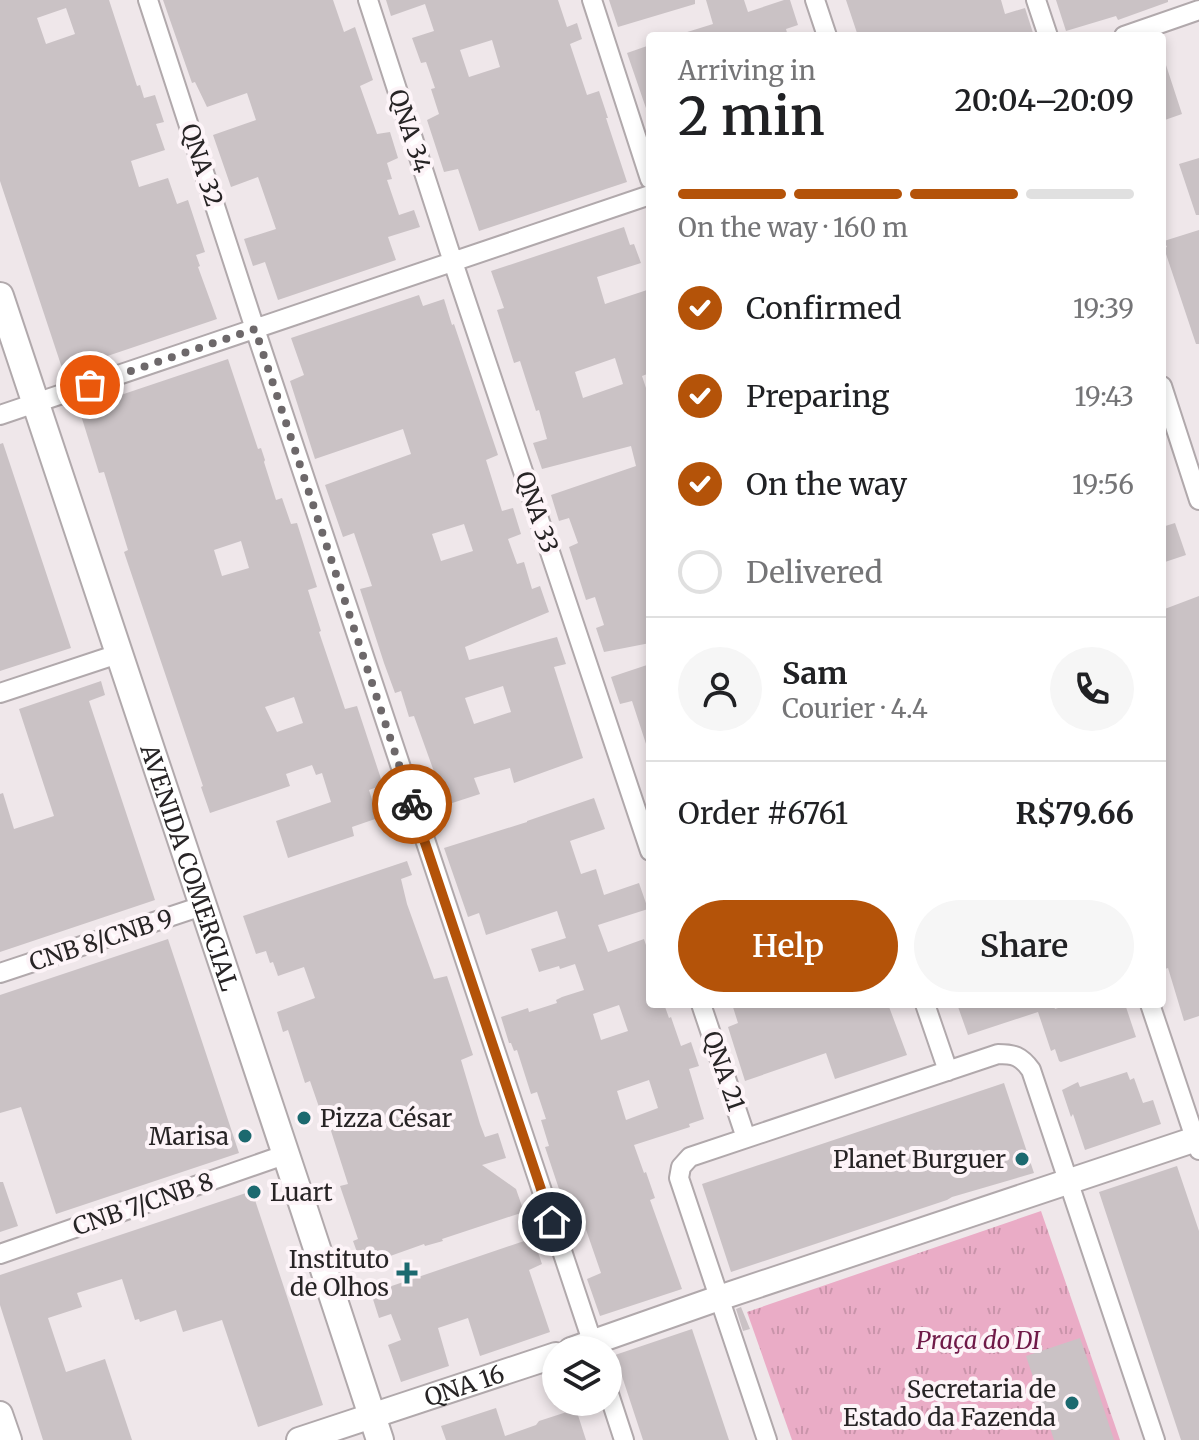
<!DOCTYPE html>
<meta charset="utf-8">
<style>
body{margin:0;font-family:Merriweather,serif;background:#f6f6f6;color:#202124;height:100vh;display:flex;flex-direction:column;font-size:30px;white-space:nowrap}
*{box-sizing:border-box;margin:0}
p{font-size:26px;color:#757577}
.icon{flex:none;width:44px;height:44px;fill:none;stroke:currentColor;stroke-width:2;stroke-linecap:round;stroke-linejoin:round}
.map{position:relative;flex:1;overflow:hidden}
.details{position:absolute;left:646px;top:32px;width:520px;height:976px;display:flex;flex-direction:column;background:#fff;border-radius:8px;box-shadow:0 4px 12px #0003}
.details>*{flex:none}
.tools{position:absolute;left:542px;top:1336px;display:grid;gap:16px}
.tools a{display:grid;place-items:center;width:80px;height:80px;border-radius:50%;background:#fff;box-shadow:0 4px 12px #0003;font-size:40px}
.pin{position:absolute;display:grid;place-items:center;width:68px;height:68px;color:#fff;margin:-34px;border:4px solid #fff;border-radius:50%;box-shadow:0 2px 8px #0007}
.courier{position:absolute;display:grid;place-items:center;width:80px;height:80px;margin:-40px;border:6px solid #b45309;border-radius:50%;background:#fff;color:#222;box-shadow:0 2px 10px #0007}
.summary em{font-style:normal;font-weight:600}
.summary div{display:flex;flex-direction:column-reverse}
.summary{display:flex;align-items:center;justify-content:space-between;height:136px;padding:0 32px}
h1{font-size:52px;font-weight:600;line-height:60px}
.bar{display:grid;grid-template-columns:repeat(4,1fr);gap:12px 8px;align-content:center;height:96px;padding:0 32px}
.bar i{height:10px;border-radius:6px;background:#e0e0e0}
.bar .current{background:#b45309}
.bar p{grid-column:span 4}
.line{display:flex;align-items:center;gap:20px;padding:0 32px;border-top:2px solid #e0e0e0}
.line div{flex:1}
.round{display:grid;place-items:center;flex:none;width:84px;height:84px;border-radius:42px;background:#f6f6f6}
ol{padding:0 32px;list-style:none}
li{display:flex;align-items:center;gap:24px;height:88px}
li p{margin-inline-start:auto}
li .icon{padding:8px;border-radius:50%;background:#b45309;color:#fff;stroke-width:4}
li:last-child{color:#757577}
li i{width:44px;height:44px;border:4px solid #e0e0e0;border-radius:50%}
.action{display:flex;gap:16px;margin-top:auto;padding:16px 32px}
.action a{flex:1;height:92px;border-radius:48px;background:#b45309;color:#fff;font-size:32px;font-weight:600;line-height:92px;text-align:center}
.action a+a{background:#f6f6f6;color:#202124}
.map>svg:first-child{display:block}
</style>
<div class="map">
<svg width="1199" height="1440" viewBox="0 0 1199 1440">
<defs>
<pattern id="park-tufts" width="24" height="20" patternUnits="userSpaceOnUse" patternTransform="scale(2)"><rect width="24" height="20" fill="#eaacc6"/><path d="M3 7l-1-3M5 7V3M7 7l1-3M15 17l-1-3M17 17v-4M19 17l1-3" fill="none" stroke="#c994aa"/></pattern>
</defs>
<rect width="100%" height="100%" fill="#efe7ea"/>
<path fill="url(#park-tufts)" d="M1041,1211L1120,1440H792L747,1312Z"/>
<path fill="#cac2c5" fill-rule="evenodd" d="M0,0H109L137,86L140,85L144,98L155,95L164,122L156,124L165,150L131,161L139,187L168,178L177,204L188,200L205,252L196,255L200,266L198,267L217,319L63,371L0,181ZM66,8L75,34L46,44L37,18Z
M163,0H333L344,32L355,27L373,80L360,86L377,134L390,132L398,158L387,163L392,179L387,180L399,215L414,210L420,227L388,237L396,260L278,300L265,262L253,266L244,239L276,229L258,177L231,187L213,135L256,120L247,93L207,107L195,82L192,83Z
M386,0H558L567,27L577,23L582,39L570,44L587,95L599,91L608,118H606L627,182L479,231L458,169L444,172L427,120L439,114L431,89L435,88L426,62L421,63L412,38L434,31L425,4L391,16ZM492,40L500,67L469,77L460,50Z
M609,0H695V4L618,27Z
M706,0H744L748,12L784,0H790L798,25L786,29L788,36H685L684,33L713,24Z
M846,0H1001L1005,14L1025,8L1034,36H858Z
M1056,0H1168V2L1118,20L1116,16L1066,31Z
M650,45V113L648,114L627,53Z
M1162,62H1165L1182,114L1162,121Z
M1199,158V215H1196L1179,164Z
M624,227L630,245L634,244L641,263L597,277L605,304L650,289V373L642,376L650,400V643L604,652L596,628L604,625L595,597L586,600L569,547L578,543L569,518L559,521L551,495L636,466L631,446L542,469L533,443L547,439L539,410L536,411L520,361L514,363L497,310L504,308L491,271ZM615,358L623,384L583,398L575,372Z
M1199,230V344H1196L1164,248L1167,247L1164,241Z
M419,295L423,306L444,299L452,325L454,324L498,455L486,460L502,511L513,508L521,534L508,539L517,564L524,562L532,589L540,586L549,612L465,647L469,660L557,637L566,664L554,667L583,758L514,783L510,768L474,778L480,794L446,805L414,716L409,717L401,691L395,693L384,663L360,589L372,586L354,533L343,537L325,485L411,454L403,429L315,459L290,381L304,375L291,338ZM464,524L473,551L441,561L432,534ZM503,686L511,712L474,724L465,698Z
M228,359L258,449L261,448L265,460L264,462L276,500L282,498L291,524L297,523L317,587L308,590L321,631L319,632L345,709L357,706L383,785L369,790L378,818L352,827L354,836L288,858L276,821L331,802L322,773L316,775L312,765L286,774L290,786L210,813L201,787L203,786L124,552L128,550L104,472L99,473L79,409ZM241,541L249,568L222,576L214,550ZM294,697L303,723L277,732L265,707Z
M3,443L71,648L0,671V444Z
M1175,523L1186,555L1162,563V527Z
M1199,596V1016L1184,1021L1168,968L1162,970V610Z
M650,664V746L647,747L632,701L620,704L611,677Z
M101,681L105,695L89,701L155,900L0,952V794L3,793L14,829L54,816L19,709Z
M594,798L605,829L570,841L581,874L596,869L604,895L639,883L648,909L598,925L608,952L644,939L650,957V1004H664L669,1018L671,1017L681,1046L691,1042L699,1066L689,1069L704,1119L689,1124L690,1127L634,1145L644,1173L646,1172L655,1198L650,1200L682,1289L600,1316L587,1279L601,1273L583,1221L571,1225L545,1147L549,1146L541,1120L546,1119L537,1092L531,1094L517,1050L514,1051L511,1043H509L501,1017L528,1008L529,1012L557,1003L556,1000L562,997L584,990L575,964L560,969L559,966L539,972L531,949L566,938L557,911L486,935L479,913L468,917L444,848L527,822V821ZM619,1005L628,1031L601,1040L593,1014ZM649,1080L658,1108L626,1120L617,1091Z
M407,861L412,875L401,879L407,904L434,979L447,976L456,1003L473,1055L461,1060L480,1124L485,1137L498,1133L506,1158L482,1165L516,1189L524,1212L442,1239L443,1241L425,1246L424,1244L362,1266L353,1241L358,1239L340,1186L348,1184L323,1106L319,1107L310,1081L305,1083L288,1030L283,1032L277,1012L315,998L304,967L278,976L273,962L270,963L266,951L256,954L243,916Z
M168,939L239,1153L56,1214L21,1107L0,1113V995Z
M732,1004H888L907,1055L835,1079L826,1053L745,1081L728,1027L738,1023Z
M957,1004H1053L1055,1009L1070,1004H1125L1136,1037L1061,1062L1059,1061L1055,1049L1051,1051L1038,1012L968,1035Z
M1127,1072L1130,1080L1134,1078L1143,1103L1153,1100L1161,1124L1085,1150L1073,1114L1071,1117L1062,1090L1078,1082L1080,1087Z
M1004,1083L1034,1173L952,1197L947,1200L731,1272L702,1184Z
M1177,1166L1199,1231V1440H1181L1099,1192Z
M0,1182H3L18,1226L0,1232Z
M252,1191L323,1405L258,1427L222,1320L183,1332L176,1310L140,1322L139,1319L135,1320L122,1279L77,1293L82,1307L48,1318L66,1372L105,1359L132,1440H43L0,1305V1275Z
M533,1238L542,1264L529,1270L550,1332L480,1356L468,1318L438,1328L449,1366L401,1382L388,1345L401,1340L391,1314L379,1318L371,1293Z
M741,1307L750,1329L743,1331L736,1309Z
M692,1329L729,1440H643L615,1355Z
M1080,1338L1090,1367L1114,1440H1054L1026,1356Z
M496,1408L505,1436L536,1425L539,1421L576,1409L586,1440H446L441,1426Z"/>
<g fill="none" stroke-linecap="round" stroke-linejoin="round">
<g stroke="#b1a9ac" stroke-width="22">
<path id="minor" d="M148,0L255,329L595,1350
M368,0L453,262L650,851
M592,0L650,179
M815,0L827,36
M1036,0L1048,36
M1124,36L1199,10
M1162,386L1199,500
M0,415L650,195
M0,693L118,654
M0,973L202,906
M701,1004L746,1138
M925,1004L948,1071
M1150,1004L1199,1150
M0,1254L287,1154
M608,1391L624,1440
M767,1440L679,1178L681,1167L690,1157L998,1054C1014,1054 1021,1056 1031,1070L1155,1440"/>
</g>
<g stroke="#b1a9ac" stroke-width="28">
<g id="tertiary">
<path d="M571,1350L719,1298L1199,1138"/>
<path d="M0,1414L9,1440"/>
<path id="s1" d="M299,1440L556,1355"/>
</g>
</g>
<g stroke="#b1a9ac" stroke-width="30">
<g id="secondary">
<path id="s2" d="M0,296C124,679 256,1058 380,1440"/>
</g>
</g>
<use href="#minor" stroke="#fff" stroke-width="18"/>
<use href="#tertiary" stroke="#fff" stroke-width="24"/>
<use href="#secondary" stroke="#fff" stroke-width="26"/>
</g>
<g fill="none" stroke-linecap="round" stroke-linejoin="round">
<path stroke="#6d686a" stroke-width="8" stroke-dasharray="0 14.4" d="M90,385L255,329L412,804"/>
<path stroke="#b45309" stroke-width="10" d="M412,804L552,1222"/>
</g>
<g fill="#1c696f" stroke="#fdf4f8" stroke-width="3">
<circle cx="304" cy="1118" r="8"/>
<circle cx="245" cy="1136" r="8"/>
<circle cx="1022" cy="1159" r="8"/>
<circle cx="254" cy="1192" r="8"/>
<path d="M403 1261h8v8h8v8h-8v8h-8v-8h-8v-8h8z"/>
<circle cx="1072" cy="1403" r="8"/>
</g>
<g text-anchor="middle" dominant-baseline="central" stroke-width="8" stroke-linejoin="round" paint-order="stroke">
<g font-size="24" fill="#272425" stroke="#fdf4f8">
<text transform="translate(410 131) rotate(72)">QNA 34</text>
<text transform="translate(202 165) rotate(72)">QNA 32</text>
<text transform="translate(537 512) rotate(71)">QNA 33</text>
<text stroke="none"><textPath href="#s2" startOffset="602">AVENIDA COMERCIAL</textPath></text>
<text transform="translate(101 940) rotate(-18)">CNB 8/CNB 9</text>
<text transform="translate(724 1071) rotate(71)">QNA 21</text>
<text transform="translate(143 1204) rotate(-19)">CNB 7/CNB 8</text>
<text stroke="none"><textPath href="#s1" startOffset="174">QNA 16</textPath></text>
</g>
<g font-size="24" fill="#272425" stroke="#fdf4f8" text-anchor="end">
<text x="320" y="1118" text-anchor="start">Pizza César</text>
<text x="229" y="1136">Marisa</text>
<text x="1006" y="1159">Planet Burguer</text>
<text x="270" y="1192" text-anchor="start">Luart</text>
<text x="389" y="1259">Instituto<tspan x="389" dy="28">de Olhos</tspan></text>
<text x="1056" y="1389">Secretaria de<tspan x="1056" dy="28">Estado da Fazenda</tspan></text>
</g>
<g font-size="24" font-style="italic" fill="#6f1a48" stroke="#fdf4f8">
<text x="978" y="1340">Praça do DI</text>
</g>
</g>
</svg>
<div class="tools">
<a><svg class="icon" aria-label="layers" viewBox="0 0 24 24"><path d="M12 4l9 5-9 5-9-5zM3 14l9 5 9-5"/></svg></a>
</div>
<div class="pin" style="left:90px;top:385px;background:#ea580c"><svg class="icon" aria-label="bag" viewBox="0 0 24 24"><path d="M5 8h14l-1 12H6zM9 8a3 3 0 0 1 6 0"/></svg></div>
<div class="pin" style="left:552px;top:1222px;background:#1f2937"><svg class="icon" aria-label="home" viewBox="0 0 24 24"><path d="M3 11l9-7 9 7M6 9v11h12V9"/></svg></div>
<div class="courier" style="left:412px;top:804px"><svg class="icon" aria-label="bike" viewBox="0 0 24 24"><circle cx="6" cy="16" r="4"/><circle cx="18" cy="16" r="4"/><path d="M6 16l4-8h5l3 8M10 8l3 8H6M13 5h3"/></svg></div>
<section class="details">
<div class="summary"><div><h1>2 min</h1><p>Arriving in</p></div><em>20:04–20:09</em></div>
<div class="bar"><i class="current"></i><i class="current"></i><i class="current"></i><i></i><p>On the way · 160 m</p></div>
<ol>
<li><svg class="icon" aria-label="check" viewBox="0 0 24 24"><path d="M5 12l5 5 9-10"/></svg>Confirmed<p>19:39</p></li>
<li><svg class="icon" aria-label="check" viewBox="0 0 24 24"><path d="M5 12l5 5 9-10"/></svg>Preparing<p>19:43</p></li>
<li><svg class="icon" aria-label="check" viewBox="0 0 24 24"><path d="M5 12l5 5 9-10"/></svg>On the way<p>19:56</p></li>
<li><i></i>Delivered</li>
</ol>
<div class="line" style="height:144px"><a class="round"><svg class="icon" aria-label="person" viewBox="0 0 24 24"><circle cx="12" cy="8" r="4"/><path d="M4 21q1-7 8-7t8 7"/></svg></a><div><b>Sam</b><p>Courier · 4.4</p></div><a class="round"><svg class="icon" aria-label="phone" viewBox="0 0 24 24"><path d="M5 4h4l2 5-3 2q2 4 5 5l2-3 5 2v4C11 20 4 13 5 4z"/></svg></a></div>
<div class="line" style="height:104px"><div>Order #6761</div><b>R$79.66</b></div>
<div class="action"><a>Help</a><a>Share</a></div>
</section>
</div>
